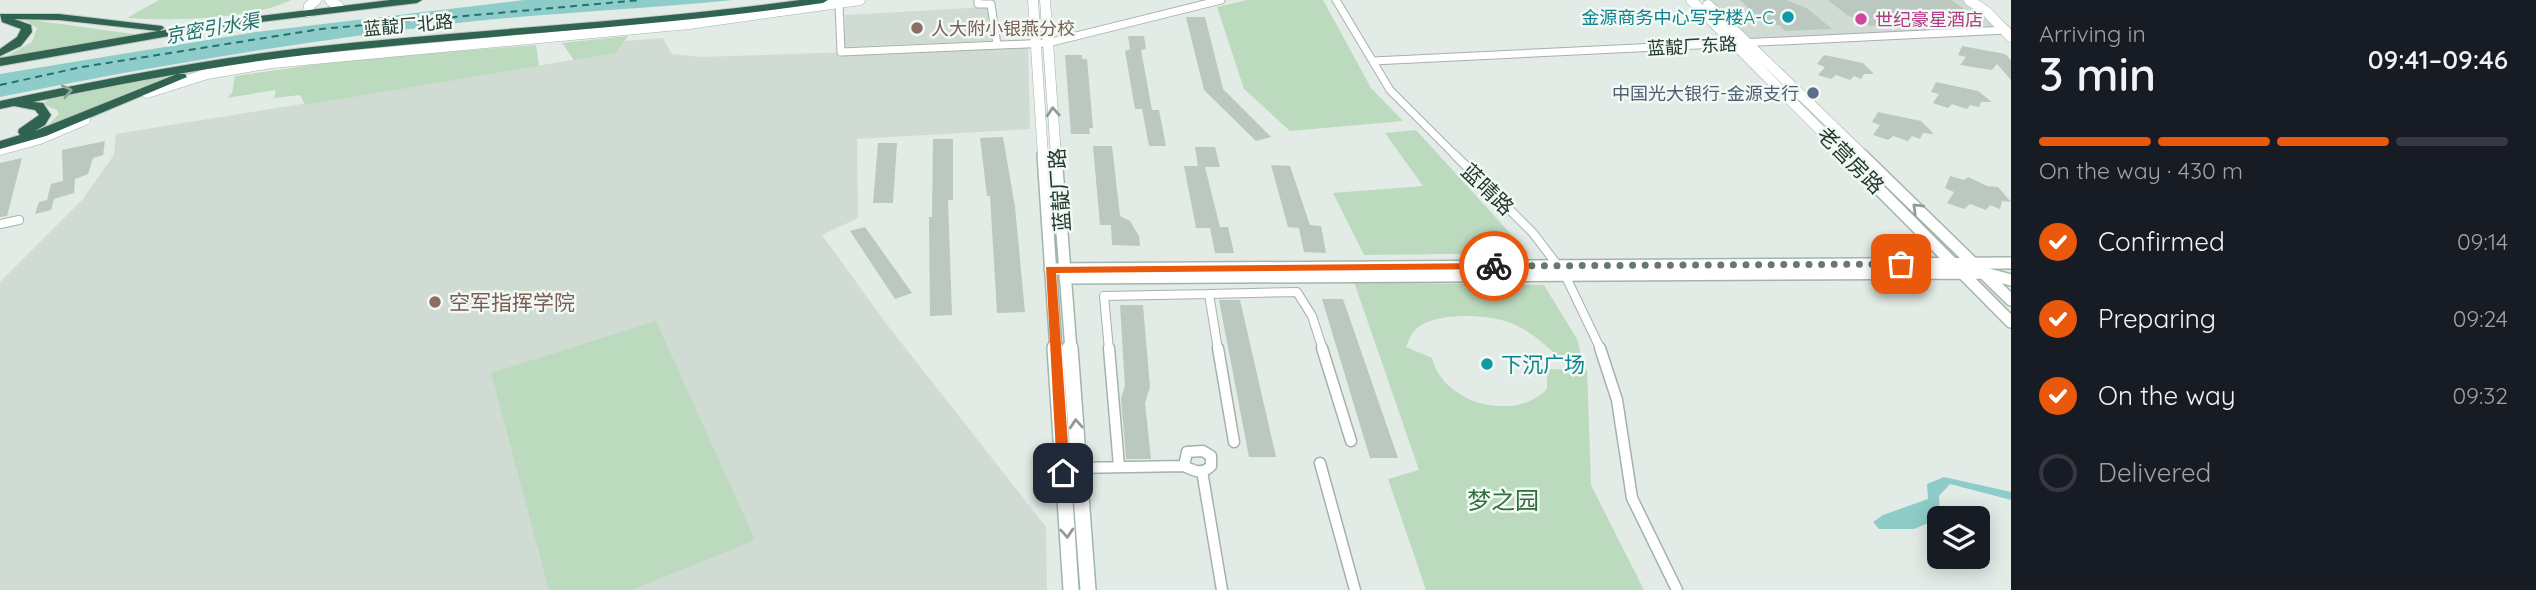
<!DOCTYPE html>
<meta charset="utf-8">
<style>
body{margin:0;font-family:Quicksand,"Noto Sans SC",sans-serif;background:#242831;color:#f1f3f6;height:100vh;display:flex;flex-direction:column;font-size:26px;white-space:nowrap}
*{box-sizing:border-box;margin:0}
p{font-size:23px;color:#9ea1a6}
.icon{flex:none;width:38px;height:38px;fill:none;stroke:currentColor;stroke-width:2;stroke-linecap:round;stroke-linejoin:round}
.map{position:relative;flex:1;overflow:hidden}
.details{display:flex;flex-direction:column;background:#171b24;width:525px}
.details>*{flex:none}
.fabs{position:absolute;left:1927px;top:506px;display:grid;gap:14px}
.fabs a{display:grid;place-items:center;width:63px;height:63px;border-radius:10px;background:#171b24;box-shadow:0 4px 18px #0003;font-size:35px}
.pin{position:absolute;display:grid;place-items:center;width:60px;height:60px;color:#fff;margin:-30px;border-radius:14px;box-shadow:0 4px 10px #0006}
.courier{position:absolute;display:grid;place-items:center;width:70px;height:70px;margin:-35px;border:5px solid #ea580c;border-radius:50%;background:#fff;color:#222;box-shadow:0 2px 9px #0007}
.headline em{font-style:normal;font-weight:600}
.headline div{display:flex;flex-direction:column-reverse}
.headline{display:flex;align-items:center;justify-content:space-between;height:119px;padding:0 28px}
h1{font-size:46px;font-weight:600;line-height:52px}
.bar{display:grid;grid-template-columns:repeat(4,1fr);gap:10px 7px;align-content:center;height:84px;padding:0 28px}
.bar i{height:9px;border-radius:5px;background:#363941}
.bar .selected{background:#ea580c}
.bar p{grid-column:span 4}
ol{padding:0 28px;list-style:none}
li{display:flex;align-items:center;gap:21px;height:77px}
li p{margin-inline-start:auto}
li .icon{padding:7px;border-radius:50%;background:#ea580c;color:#fff;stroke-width:4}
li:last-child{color:#9ea1a6}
li i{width:38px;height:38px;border:4px solid #363941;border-radius:50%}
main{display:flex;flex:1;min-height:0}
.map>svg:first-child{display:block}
</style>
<main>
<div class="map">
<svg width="2011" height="590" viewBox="0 0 2011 590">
<rect width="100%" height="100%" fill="#e2ebe5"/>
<path fill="#d0dbd4" d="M1702,0H1969L2005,30L1749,43Z
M987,7L991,41L844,47L845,15Z
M663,38L672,54L701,57L1028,46L1030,129L857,139L858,218L822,235L885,322L1046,527L1047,590H0V282L82,200L114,155L116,134L616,53L625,41Z"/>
<path fill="#bcdabe" d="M159,0H291C250,20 173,21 127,18Z
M1247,0H1323L1371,88L1403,121L1290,131L1244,89L1217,7Z
M24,19L140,35L0,60L32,42L37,28Z
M628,36L616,53L574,60L562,43Z
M536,45L539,66L305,105L300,95L274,98L276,90L227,98L232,93L235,76L348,60Z
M169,76L47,126L59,114L57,110L43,104L53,95Z
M1416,130L1528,253L1364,255L1333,193L1423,186L1385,133Z
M1354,282L1544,285L1577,339L1583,362L1562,361C1546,345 1530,330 1508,322C1486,314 1430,311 1413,332C1410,336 1408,343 1406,347L1432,358C1443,404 1515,423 1547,389V369L1587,370L1591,485L1644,590H1426L1388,479L1419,470Z
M656,321L755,540L631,590H549L491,373Z"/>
<path fill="#8eccc9" d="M524,0H733C636,10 538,13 441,25C293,43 146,67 0,97V74L256,32Z
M1944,477L2011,492V500L1950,484L1939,496L1940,518L1914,529H1879L1873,522L1883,515L1928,499L1927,484Z"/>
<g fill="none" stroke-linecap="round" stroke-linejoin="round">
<path stroke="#22726f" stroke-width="2" stroke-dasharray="7 5" stroke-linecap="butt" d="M0,85L82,67L321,29L641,0"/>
</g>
<path fill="#bac8c0" d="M1740,0H1787L1808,9L1832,29L1785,31L1779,25H1767Z
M1828,0H1951L1982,21H1883L1884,25L1870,26L1847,15Z
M1186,17H1205L1223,89L1271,137L1256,141L1204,90Z
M1128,36H1144L1146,49L1141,50L1152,110H1159L1166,146H1149L1142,109H1135L1125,51L1130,49Z
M1962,46L2005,54L2011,60V80L1997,64L1992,70L1960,65L1966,57L1958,55Z
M1065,55H1082V59H1087L1093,128H1089L1090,134H1071Z
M1824,55L1863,63L1874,74H1864L1861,79L1854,76L1850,80L1836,75L1831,79L1818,75L1825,67L1817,64Z
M1936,82L1978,91L1992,102H1981L1979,107L1970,105L1967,109L1952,104L1948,108L1933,103L1939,94L1931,92Z
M1878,112L1921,121L1934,134L1923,133L1920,139L1912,136L1908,141L1893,136L1888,140L1873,135L1880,125L1872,122Z
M1003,137L1015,207L1025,312L997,313L990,196H987L980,138Z
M933,139H953V200H948L952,315L930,316L929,217H932Z
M105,141L103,155L93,158L88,174L75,179L74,193L54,199L51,210L35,214L39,202L47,200L51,184L63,181L62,150Z
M878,143H897L893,203H873Z
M1093,146H1112L1120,216L1130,221L1139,236L1140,246L1112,245L1111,225H1100Z
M1195,147H1215L1220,167H1205L1220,227H1228L1234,253H1215L1210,228H1196L1184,166H1198Z
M22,158L7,216L0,217V163Z
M1271,165L1290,166L1310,225L1321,226L1326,253L1304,252L1299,228L1288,227Z
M1950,176L1964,180L1968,177L1987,186L1998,187L2011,202L2002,201L2000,209L1990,205L1986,210L1970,204L1964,209L1947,203L1954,192L1945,188Z
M865,227L912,293L895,299L850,231Z
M1322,299H1343L1398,458H1370Z
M1219,300H1240L1276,457H1249Z
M1120,305H1143L1150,387L1145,403L1151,459H1126L1121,398L1125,386Z"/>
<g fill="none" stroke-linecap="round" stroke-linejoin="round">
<g stroke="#a5b2ab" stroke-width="9">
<path id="street-far2" d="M978,0V4H991L997,45
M1336,0L1390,90L1456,156
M839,4L841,52L1048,43L1221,0
M1373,61L2007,30"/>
</g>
<g stroke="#a5b2ab" stroke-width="10">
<path id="street-far1" d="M1455,155L1533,233L1565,275L1601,350
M0,224L19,220
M1109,350L1104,296L1209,294
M1218,350L1209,294L1297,292L1312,316L1323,350"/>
</g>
<g stroke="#a5b2ab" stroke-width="13">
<path id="street" d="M1109,348L1119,466
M1218,348L1234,442
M1322,348L1351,441
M1600,348L1617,400L1632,498L1677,590
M1203,451L1211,456V466C1202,475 1194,471 1184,466L1187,452Z
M1320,463L1355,590
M1075,468L1184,466
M1202,471L1222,590"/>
</g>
<g stroke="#a1b6aa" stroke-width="11">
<path id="secondary-far2" d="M330,0L339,7
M1033,0L1043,156
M1045,0L1056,156
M1691,0L1846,156
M1969,0L1987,12L2011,37
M1708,5L1864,156
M308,12L309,6L316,0
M147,93L207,74L272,63L689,24L860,0
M0,150L40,139L85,120"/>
</g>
<g stroke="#a1b6aa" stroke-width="14">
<path id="secondary-far1" d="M1043,155L1056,350
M1056,155L1071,350
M1845,155L2011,322
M1862,155L2011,300
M1050,269L2011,263
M1065,278L1984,273L2011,280"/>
</g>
<g stroke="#a1b6aa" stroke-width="18">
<path id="secondary" d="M1055,348L1071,590
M1070,348L1088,590"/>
</g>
<g stroke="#c1c8c5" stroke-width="2">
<path id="highway" d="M390,0H422L417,3L220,27L0,66V58L158,31L59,20L14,19L31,25L32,32L21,46L0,56V49L17,37L21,29L2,22L0,14H59L162,26L164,28L159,31L220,21Z
M800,0H828L823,3C651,28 477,35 305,55C213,66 123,83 33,102L43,103L51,115L45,125L35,131L177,74H185L187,77L46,136L0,149V141L20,135L18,132L19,129L39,115L35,110L14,106L0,109V101C100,80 201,60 303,48C469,29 635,23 800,0Z"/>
</g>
<use href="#street-far2" stroke="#fff" stroke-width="7"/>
<use href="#street-far1" stroke="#fff" stroke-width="8"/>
<use href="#street" stroke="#fff" stroke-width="10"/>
<use href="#secondary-far2" stroke="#fff" stroke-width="10"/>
<use href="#secondary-far1" stroke="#fff" stroke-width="11"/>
<use href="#secondary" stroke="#fff" stroke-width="15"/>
<use href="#highway" fill="#316450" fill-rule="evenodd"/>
</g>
<defs><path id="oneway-chevron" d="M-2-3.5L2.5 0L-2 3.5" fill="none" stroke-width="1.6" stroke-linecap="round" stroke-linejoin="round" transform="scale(1.75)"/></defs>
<use stroke="#88a79a" href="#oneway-chevron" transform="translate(67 91) rotate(-12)"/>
<g stroke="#919c97">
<use href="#oneway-chevron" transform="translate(1053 112) rotate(-94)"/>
<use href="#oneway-chevron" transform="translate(1917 208) rotate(-136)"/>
<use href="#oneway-chevron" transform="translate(1076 424) rotate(-94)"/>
<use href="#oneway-chevron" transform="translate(1067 533) rotate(86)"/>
</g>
<path fill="#ea580c" d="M1494,263L1498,264V269L1056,273L1070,473L1063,478L1057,473L1046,267Z"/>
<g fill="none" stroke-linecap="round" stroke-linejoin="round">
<path stroke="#66786f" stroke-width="7" stroke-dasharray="0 12.6" d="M1494,266L1901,264"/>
</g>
<g fill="#0f9aa8" stroke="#f2f8f4" stroke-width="2.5">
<circle cx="1788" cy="17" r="7"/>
<circle cx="1487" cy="364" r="7"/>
</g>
<circle fill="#d1479c" stroke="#f2f8f4" stroke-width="2.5" cx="1861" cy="19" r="7"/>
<g fill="#8d6e63" stroke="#f2f8f4" stroke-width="2.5">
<circle cx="917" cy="28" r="7"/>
<circle cx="435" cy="302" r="7"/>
</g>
<circle fill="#5c6f8a" stroke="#f2f8f4" stroke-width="2.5" cx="1813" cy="93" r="7"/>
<g text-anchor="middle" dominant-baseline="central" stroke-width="5" stroke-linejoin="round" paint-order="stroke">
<g font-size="18" fill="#0d838f" stroke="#f2f8f4" text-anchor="end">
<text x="1774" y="17">金源商务中心写字楼A-C</text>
</g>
<g font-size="18" fill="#b23c85" stroke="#f2f8f4" text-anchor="start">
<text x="1875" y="19">世纪豪星酒店</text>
</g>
<g font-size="18" fill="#233a2f" stroke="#f2f8f4">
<text transform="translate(408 25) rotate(-5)">蓝靛厂北路</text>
<text transform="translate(1692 46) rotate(-3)">蓝靛厂东路</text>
</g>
<g font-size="18" fill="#785e54" stroke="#f2f8f4" text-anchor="start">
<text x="931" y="28">人大附小银燕分校</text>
</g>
<g font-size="18" fill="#4e5e75" stroke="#f2f8f4" text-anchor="end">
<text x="1799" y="93">中国光大银行-金源支行</text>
</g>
<g font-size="19" font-style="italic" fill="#22726f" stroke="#f2f8f4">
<text transform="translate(212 28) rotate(-10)">京密引水渠</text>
</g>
<g font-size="21" fill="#233a2f" stroke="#f2f8f4">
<text transform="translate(1851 160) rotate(45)">老营房路</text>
<text transform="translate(1488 189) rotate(44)">蓝晴路</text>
<text transform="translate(1059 190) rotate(-94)">蓝靛厂路</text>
</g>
<g font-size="21" fill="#785e54" stroke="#f2f8f4" text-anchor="start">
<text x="449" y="302">空军指挥学院</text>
</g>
<g font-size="21" fill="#0d838f" stroke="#f2f8f4" text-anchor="start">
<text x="1501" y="364">下沉广场</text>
</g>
<g font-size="24" fill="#316e3c" stroke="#f2f8f4">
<text x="1503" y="500">梦之园</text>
</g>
</g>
</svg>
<div class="fabs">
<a><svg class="icon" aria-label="layers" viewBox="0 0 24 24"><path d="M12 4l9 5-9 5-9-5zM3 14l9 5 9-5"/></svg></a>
</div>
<div class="pin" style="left:1901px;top:264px;background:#ea580c"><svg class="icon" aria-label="bag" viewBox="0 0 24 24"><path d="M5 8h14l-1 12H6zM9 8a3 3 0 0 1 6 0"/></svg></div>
<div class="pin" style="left:1063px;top:473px;background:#1f2937"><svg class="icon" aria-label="home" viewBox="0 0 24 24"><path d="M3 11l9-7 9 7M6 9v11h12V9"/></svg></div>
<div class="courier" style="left:1494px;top:266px"><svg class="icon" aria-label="bike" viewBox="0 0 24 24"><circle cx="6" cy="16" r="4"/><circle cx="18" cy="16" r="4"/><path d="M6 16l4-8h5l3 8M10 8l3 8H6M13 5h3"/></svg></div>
</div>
<section class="details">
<div class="headline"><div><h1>3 min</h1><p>Arriving in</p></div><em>09:41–09:46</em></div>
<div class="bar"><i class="selected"></i><i class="selected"></i><i class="selected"></i><i></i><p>On the way · 430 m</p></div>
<ol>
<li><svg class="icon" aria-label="check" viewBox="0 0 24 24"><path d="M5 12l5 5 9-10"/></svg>Confirmed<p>09:14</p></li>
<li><svg class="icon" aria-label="check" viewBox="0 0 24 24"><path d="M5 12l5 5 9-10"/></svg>Preparing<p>09:24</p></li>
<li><svg class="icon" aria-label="check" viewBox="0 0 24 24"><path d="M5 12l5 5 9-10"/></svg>On the way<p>09:32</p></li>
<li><i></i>Delivered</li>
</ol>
</section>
</main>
